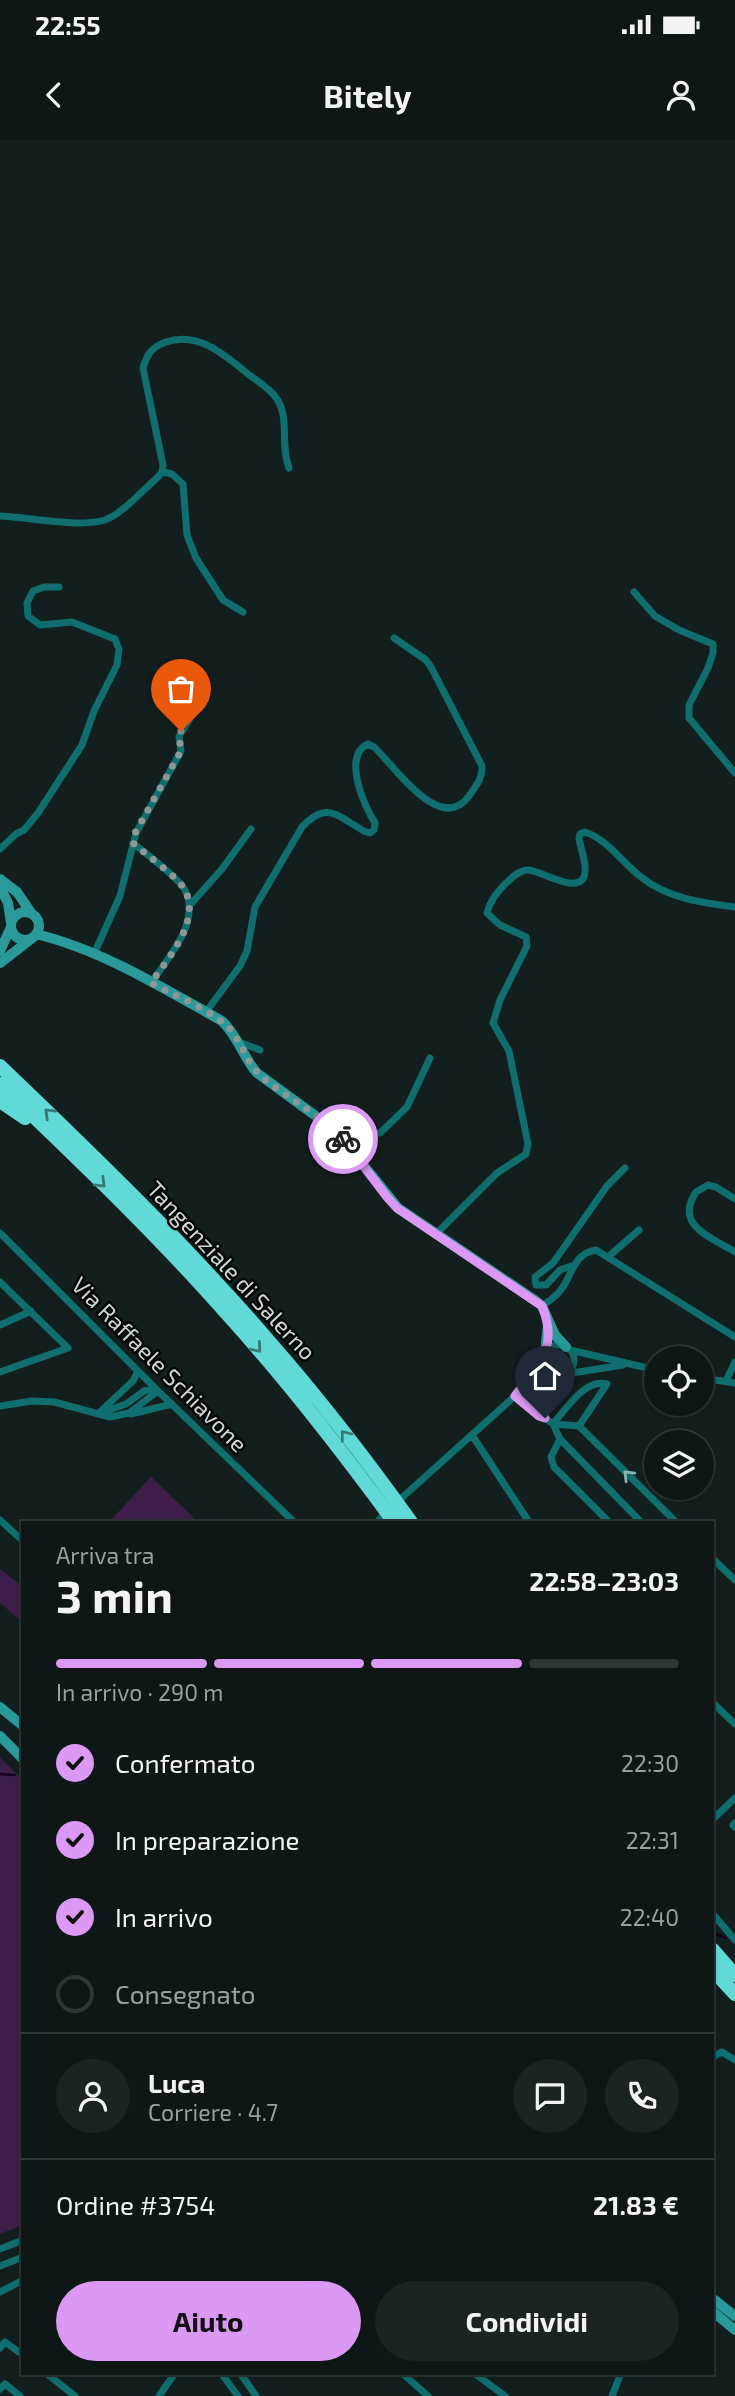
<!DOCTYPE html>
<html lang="it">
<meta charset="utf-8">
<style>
body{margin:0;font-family:"Exo 2",sans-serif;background:#1c2423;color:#f1f3f6;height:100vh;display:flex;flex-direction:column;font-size:26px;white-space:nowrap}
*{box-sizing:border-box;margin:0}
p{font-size:23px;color:#9b9fa1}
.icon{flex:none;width:38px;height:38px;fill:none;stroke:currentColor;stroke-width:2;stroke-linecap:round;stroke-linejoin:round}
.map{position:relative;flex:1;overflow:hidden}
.sheet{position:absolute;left:21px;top:1381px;width:693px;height:854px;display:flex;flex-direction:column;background:#0e1716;border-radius:0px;box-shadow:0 2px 5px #0004,0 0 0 2px #2e3635}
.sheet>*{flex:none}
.controls{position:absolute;left:644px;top:1206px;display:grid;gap:14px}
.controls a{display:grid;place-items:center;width:70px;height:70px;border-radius:50%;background:#0e1716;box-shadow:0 2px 5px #0004,0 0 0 2px #2e3635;font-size:35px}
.pin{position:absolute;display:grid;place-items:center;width:60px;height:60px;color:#fff;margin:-72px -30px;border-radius:50% 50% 50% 0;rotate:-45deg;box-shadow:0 0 7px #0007}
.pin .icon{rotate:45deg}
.courier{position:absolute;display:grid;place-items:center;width:70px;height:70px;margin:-35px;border:5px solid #dc99f4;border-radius:50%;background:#fff;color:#222;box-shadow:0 2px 9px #0007}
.head em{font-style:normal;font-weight:700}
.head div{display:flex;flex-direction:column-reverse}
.head{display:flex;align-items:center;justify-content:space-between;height:119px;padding:0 35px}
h1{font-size:46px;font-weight:700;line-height:52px}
.bar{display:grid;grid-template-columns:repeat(4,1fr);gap:10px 7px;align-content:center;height:84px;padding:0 35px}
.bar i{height:9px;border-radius:5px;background:#2e3635}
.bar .current{background:#dc99f4}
.bar p{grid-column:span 4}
.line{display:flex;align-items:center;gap:18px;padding:0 35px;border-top:2px solid #2e3635}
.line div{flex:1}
.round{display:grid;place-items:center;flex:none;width:74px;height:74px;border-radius:37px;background:#1c2423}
ol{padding:0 35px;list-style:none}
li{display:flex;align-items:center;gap:21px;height:77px}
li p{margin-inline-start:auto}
li .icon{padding:7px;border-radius:50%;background:#dc99f4;color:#111;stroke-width:4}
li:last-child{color:#9b9fa1}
li i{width:38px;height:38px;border:4px solid #2e3635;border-radius:50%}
.action{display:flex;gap:14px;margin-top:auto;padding:14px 35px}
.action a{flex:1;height:80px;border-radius:42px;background:#dc99f4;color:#111;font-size:28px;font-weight:700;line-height:80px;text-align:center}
.action a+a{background:#1c2423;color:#f1f3f6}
.status{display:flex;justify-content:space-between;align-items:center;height:49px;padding:0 35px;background:#0e1716;direction:ltr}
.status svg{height:19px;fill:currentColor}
header{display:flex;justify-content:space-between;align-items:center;height:91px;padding:0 35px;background:#0e1716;font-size:32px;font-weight:700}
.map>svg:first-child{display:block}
</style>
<div class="status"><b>22:55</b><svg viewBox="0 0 49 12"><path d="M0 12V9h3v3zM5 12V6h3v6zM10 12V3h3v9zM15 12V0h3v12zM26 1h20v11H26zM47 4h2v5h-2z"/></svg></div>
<header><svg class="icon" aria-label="back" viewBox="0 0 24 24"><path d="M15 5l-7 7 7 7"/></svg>Bitely<svg class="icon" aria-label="person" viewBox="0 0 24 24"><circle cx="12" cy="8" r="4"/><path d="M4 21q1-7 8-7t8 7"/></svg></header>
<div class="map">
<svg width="735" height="2256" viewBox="0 0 735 2256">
<rect width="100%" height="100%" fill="#131f1e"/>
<path fill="#3f1e4b" d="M151,1337L198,1382H109Z
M0,1429L23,1447V1475L19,1479L0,1463Z
M0,1618L23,1640V2085L0,2094Z"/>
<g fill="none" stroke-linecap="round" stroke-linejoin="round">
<path stroke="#16001e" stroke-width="2.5" d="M0,1634L15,1635
M712,1793L726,1798"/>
<path stroke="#106f6e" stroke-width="7" d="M162,332L172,334L183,344L187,395L196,418L223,460L243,472
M0,376C28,377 80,388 105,380C122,374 144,349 157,338L162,332L163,325L143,228C147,214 152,207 166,202C198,191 225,215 248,234C257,241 271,249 277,259C290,279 280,307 289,328
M634,452L655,476L679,490L713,504V513L708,528L689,565V578L735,633
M133,703C145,713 179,738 185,750C201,782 168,818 151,843
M0,709L16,694L24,690L38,673L82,605L94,571L117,525L119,509L115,499L72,482L40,485L28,476L27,463L33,451L44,447H59
M190,765L222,729L251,689
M94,814L120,756L136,693L181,611L179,596L190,579V569
M206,872L240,826L247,811L255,767L302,687C327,660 337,676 364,691L370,693L374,690L375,683C364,666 342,616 368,604L374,607C394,625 440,696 469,656C476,646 483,638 482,626L431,527L426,520L394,498
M239,902L260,910
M347,1003L364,992L380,993L407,967L430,918
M735,1059L716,1047L708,1045L696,1052C674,1086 711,1097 735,1112
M0,1093L158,1251L294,1382
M436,1094L497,1033L526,1014L528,1004L509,911L493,883L500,860L527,806L526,797L500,785L487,773C490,761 496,754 504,745C510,739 518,731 527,730C541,729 588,763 585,726C584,717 581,708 579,699L580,694L585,692C607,699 623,723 641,737C667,758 702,763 735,767
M608,1117L639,1090
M571,1126L560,1130L546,1145H536L535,1137L553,1123L607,1046L625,1028
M0,1142L68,1208L0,1232
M542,1166C548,1162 555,1157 560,1151C572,1137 573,1113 596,1110L735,1197
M0,1185L31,1171
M544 1220a15 15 0 1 1 30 0a15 15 0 1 1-30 0Z
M570,1210L656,1230
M566,1234L623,1225
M702,1238L735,1243
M726,1241L735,1222
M537,1250V1264L545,1278
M515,1256L553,1284L560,1299L551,1317L554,1327L609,1382
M516,1256L528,1254L562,1236
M0,1266L32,1261L54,1262L110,1277L129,1273L158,1251
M101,1271L133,1241L138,1231
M98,1274L126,1264L144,1251L155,1248
M131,1274L172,1264
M553,1284L579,1286L676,1382
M553,1284C566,1269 585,1238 607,1244L579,1286
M472,1295L529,1382
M560,1299L641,1382
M396,1363L515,1256L543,1220
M0,1380L23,1401
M377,1382L387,1371
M712,1418L735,1440
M712,1562L735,1584
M712,1680L735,1658
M735,1683L733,1685L735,1687
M712,1773L735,1800
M712,1917L722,1912L735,1920
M0,2109L23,2100
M0,2126L23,2117
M0,2152L23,2140
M0,2208L5,2202L23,2215
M46,2233L75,2256
M221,2233L238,2256
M240,2233L256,2256
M402,2233L428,2256
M474,2233L505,2256
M0,2249L5,2244L20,2256
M159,2256L175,2233
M612,2256L621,2233"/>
<path stroke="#299a99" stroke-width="10" d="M0,739L17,752L32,774
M0,747L8,763L11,783
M11 786a14 14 0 1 1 28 0a14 14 0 1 1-28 0Z
M36,794C102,810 163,848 222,881C238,896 243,917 257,933L335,990L398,1068L536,1161L542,1166L555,1195L566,1207
M0,811L11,787
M0,823L31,799
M545,1212L548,1185
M0,1567L23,1586
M0,1596L23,1619
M712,2158L735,2176
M712,2171L735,2190"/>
<path stroke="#61d9d7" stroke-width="14" d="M0,926C92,1014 184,1103 267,1199C318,1257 366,1319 411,1382
M0,944C78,1019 157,1094 228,1175C288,1241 342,1311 394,1382
M0,961L25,978
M712,1809L735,1835
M712,1829L735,1854"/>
</g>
<defs><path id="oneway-chevron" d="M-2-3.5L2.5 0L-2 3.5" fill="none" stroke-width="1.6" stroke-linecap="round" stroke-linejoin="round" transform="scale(1.75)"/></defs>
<g stroke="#377b79">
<use href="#oneway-chevron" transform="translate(49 973) rotate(-136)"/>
<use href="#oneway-chevron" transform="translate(101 1043) rotate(45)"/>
<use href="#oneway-chevron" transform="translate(257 1208) rotate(50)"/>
<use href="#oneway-chevron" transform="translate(345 1295) rotate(-128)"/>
</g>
<use stroke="#8db3b3" href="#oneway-chevron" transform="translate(628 1335) rotate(-135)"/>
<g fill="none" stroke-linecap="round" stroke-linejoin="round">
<path stroke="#8e9797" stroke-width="7" stroke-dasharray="0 12.6" d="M181,591L179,596L181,611L135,693L133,703C144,713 179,738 185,750C201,782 168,818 151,843C172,854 215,872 230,889C243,904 246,923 262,937C288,959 320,974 343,999"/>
<path stroke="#dc99f4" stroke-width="9" d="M343,999L387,1057L397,1068L542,1166C559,1208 539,1225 515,1256L539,1276L545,1278"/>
</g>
<g text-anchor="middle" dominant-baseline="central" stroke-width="5" stroke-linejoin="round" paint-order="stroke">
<g font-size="23" fill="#d1d8d8" stroke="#040807">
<text transform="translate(232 1130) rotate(47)">Tangenziale di Salerno</text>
<text transform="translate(160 1224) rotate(45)">Via Raffaele Schiavone</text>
</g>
</g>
</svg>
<div class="controls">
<a><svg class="icon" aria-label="locate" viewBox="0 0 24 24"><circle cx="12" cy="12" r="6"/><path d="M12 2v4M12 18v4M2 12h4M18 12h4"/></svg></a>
<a><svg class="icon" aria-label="layers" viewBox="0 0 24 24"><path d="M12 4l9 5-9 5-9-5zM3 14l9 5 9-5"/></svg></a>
</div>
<div class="pin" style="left:181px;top:591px;background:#ea580c"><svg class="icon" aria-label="bag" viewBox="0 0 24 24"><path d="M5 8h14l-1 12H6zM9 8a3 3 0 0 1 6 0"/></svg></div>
<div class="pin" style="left:545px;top:1278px;background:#1f2937"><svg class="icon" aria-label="home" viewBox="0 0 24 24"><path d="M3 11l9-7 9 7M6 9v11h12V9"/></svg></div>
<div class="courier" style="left:343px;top:999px"><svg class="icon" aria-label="bike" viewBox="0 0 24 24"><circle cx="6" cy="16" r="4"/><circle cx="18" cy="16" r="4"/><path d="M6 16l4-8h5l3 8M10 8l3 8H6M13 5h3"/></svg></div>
<section class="sheet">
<div class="head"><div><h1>3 min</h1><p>Arriva tra</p></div><em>22:58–23:03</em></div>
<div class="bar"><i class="current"></i><i class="current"></i><i class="current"></i><i></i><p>In arrivo · 290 m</p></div>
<ol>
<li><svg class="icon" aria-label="check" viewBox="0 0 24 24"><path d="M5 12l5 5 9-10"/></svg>Confermato<p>22:30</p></li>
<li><svg class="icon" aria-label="check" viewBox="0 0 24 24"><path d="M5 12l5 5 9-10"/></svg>In preparazione<p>22:31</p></li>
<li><svg class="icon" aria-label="check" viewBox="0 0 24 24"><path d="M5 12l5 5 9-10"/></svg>In arrivo<p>22:40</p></li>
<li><i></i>Consegnato</li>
</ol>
<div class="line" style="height:126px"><a class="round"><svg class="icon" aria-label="person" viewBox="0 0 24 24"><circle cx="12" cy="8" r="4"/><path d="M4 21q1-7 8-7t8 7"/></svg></a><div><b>Luca</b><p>Corriere · 4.7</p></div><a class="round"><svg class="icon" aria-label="chat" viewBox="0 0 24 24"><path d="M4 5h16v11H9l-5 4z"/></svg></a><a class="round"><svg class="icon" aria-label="phone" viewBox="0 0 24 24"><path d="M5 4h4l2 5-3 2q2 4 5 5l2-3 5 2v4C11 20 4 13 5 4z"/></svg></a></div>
<div class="line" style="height:91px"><div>Ordine #3754</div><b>21.83 €</b></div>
<div class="action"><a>Aiuto</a><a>Condividi</a></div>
</section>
</div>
